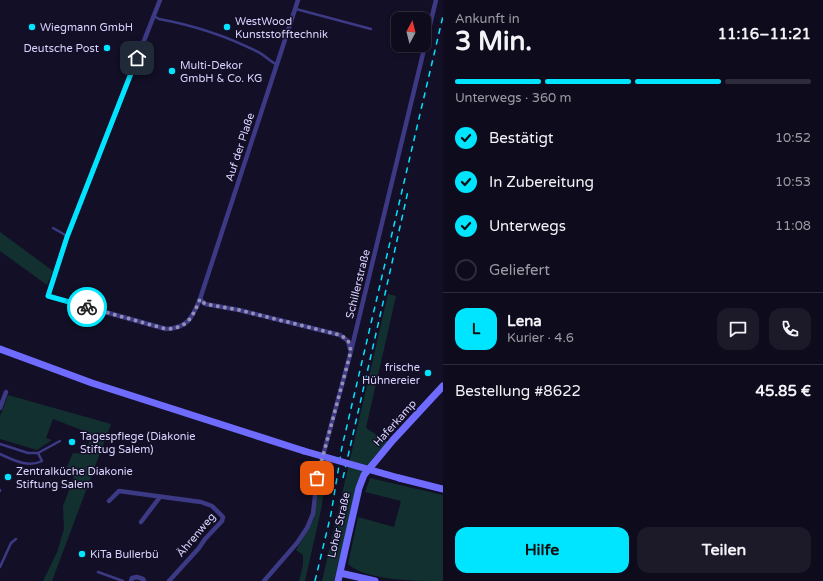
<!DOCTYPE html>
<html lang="de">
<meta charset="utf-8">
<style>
body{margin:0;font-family:"Varela Round",sans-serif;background:#1c1929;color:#f1f3f6;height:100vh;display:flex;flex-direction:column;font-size:15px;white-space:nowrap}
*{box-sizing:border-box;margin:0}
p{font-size:13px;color:#9b9ba3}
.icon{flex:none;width:22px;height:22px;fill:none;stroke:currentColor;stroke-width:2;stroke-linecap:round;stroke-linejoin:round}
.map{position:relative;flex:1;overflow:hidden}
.side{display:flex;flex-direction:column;background:#0e0b1c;width:380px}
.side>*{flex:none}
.needle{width:26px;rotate:7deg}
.tools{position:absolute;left:391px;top:12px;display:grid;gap:8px}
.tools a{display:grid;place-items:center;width:40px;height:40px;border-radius:8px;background:#0e0b1c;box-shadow:0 2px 6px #0003,0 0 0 1px #2e2b3b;font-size:20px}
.pin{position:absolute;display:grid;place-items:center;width:34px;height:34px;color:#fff;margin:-17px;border-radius:8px;box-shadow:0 2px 6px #0006}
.courier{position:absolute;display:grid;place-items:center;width:40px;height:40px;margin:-20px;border:3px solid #00e5ff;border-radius:50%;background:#fff;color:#222;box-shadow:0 1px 5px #0007}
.overview em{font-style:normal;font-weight:700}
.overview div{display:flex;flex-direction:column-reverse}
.overview{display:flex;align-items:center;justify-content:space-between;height:68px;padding:0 12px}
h1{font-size:26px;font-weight:700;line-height:30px}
.bar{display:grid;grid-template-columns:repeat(4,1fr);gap:6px 4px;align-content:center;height:48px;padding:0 12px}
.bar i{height:5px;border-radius:3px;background:#2e2b3b}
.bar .active{background:#00e5ff}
.bar p{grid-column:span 4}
.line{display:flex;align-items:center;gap:10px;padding:0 12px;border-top:1px solid #2e2b3b}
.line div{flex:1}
.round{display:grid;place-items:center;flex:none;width:42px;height:42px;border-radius:12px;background:#1c1929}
ol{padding:0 12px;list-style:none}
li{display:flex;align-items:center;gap:12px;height:44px}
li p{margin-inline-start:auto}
li .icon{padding:4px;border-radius:50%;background:#00e5ff;color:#111;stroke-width:4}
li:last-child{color:#9b9ba3}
li i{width:22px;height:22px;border:2px solid #2e2b3b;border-radius:50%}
.cta{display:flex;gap:8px;margin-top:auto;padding:8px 12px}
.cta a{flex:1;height:46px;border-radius:12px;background:#00e5ff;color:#111;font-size:16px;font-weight:700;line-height:46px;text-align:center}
.cta a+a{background:#1c1929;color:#f1f3f6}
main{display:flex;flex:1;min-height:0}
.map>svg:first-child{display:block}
</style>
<main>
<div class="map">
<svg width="443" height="581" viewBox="0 0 443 581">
<rect width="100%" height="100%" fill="#130f26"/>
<path fill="#12302f" d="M0,232L53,271L47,285L0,251Z
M388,294L396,296L366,428L388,442L373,458L361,477L334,581H322Z
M8,395L111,424L52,581H43L57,552L64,529L63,506L74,477L65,471L73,453L85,454L92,434L53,419L46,438L52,440L37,450L0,439V416Z
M322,464L328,466L321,510L305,581H299L303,565V555L296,550L314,519Z
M370,478L443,495V581C418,581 366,581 348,564L358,517L394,527L401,501L365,492Z"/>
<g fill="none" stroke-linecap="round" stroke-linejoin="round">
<path stroke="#3d3a85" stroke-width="2.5" d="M296,9L371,29
M154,16L159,19C192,25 226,36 256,51C264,54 269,61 276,64
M53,228L67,236
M0,444L28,453H38L60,441
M0,454C13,460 28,468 42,461L38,453
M0,490V491
M0,567L11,543L16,539
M98,572L123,581"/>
<path stroke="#3d3a85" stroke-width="4.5" d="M160,0L67,237L48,296L166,329C188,328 192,318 200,299L298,0
M200,299L205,304L239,310L340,335L348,341L350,349
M0,408L6,392
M109,501L119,491L201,502L212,506L223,517L222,521L205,539L199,548L169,581
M141,522L160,497
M131,581L132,578L137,577L143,579L144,581
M264,581L297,543L307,528L313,514L317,478L351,351L436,0"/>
<path stroke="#6f6bff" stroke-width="7" d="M0,349L92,383L304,451
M399,478L443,489
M340,573L375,581
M338,581L359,488L364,475L393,440L443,386"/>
<path stroke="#00e5ff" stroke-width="1.5" stroke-dasharray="6 5" stroke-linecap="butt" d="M343,478L385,294L408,191
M315,581L331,514L342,447L443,16"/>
<path stroke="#6f6bff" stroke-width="7" d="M304,451L399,478"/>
</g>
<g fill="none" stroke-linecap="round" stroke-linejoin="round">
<path stroke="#948fb3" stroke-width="4" stroke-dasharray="0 7.2" d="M87,307L166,329C188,328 192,318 200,299L205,304L239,310L340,335L348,340L351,351L317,478"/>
<path stroke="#00e5ff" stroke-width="5" d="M87,307L48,296L67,237L137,58"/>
</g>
<g fill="#00e5ff" stroke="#130f26" stroke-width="1.5">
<circle cx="32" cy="27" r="4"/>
<circle cx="227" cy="27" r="4"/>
<circle cx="107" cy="48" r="4"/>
<circle cx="172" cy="71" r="4"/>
<circle cx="428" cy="373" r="4"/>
<circle cx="72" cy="442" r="4"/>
<circle cx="8" cy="477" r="4"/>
<circle cx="82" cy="554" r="4"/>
</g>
<g text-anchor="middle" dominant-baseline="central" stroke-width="3" stroke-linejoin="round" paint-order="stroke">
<g font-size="11" fill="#d9d4ff" stroke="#130f26" text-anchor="start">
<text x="235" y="21">WestWood<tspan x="235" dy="13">Kunststofftechnik</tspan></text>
<text x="40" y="27">Wiegmann GmbH</text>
<text x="99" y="48" text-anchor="end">Deutsche Post</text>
<text x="180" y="65">Multi-Dekor<tspan x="180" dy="13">GmbH &amp; Co. KG</tspan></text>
<text x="420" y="367" text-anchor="end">frische<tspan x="420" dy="13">Hühnereier</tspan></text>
<text x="80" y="436">Tagespflege (Diakonie<tspan x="80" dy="13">Stiftug Salem)</tspan></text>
<text x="16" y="471">Zentralküche Diakonie<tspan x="16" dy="13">Stiftung Salem</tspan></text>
<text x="90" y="554">KiTa Bullerbü</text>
</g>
<g font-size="11" fill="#d9d4ff" stroke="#130f26">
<text transform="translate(240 147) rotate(-72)">Auf der Plaße</text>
<text transform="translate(358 284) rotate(-76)">Schillerstraße</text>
<text transform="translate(395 423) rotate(-48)">Haferkamp</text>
<text transform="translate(339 525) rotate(-77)">Loher Straße</text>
<text transform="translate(196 535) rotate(-50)">Ährenweg</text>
</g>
</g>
</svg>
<div class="tools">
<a><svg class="needle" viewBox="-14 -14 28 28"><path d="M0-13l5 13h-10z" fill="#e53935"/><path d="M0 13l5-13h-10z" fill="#9b9ba3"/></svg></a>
</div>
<div class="pin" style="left:317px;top:478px;background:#ea580c"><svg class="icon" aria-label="bag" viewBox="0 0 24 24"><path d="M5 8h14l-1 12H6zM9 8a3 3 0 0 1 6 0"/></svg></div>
<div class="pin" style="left:137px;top:58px;background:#1f2937"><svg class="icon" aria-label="home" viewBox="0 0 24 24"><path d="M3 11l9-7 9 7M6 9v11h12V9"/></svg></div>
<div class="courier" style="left:87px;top:307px"><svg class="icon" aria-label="bike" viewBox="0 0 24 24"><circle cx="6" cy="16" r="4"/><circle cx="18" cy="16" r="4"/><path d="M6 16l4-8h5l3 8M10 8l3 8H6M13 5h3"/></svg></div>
</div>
<section class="side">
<div class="overview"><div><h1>3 Min.</h1><p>Ankunft in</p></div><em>11:16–11:21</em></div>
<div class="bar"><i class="active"></i><i class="active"></i><i class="active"></i><i></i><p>Unterwegs · 360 m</p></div>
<ol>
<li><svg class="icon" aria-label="check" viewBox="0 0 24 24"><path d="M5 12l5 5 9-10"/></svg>Bestätigt<p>10:52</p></li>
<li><svg class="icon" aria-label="check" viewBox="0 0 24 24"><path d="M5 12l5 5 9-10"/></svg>In Zubereitung<p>10:53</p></li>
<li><svg class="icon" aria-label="check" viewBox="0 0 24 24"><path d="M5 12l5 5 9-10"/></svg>Unterwegs<p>11:08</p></li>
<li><i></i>Geliefert</li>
</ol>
<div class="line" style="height:72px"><b class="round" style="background:#00e5ff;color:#111">L</b><div><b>Lena</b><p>Kurier · 4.6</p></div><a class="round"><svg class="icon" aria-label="chat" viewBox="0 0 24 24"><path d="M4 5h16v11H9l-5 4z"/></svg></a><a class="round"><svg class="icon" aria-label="phone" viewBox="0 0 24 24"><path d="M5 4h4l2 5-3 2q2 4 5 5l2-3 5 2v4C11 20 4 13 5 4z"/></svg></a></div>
<div class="line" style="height:52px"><div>Bestellung #8622</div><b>45.85 €</b></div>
<div class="cta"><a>Hilfe</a><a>Teilen</a></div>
</section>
</main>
